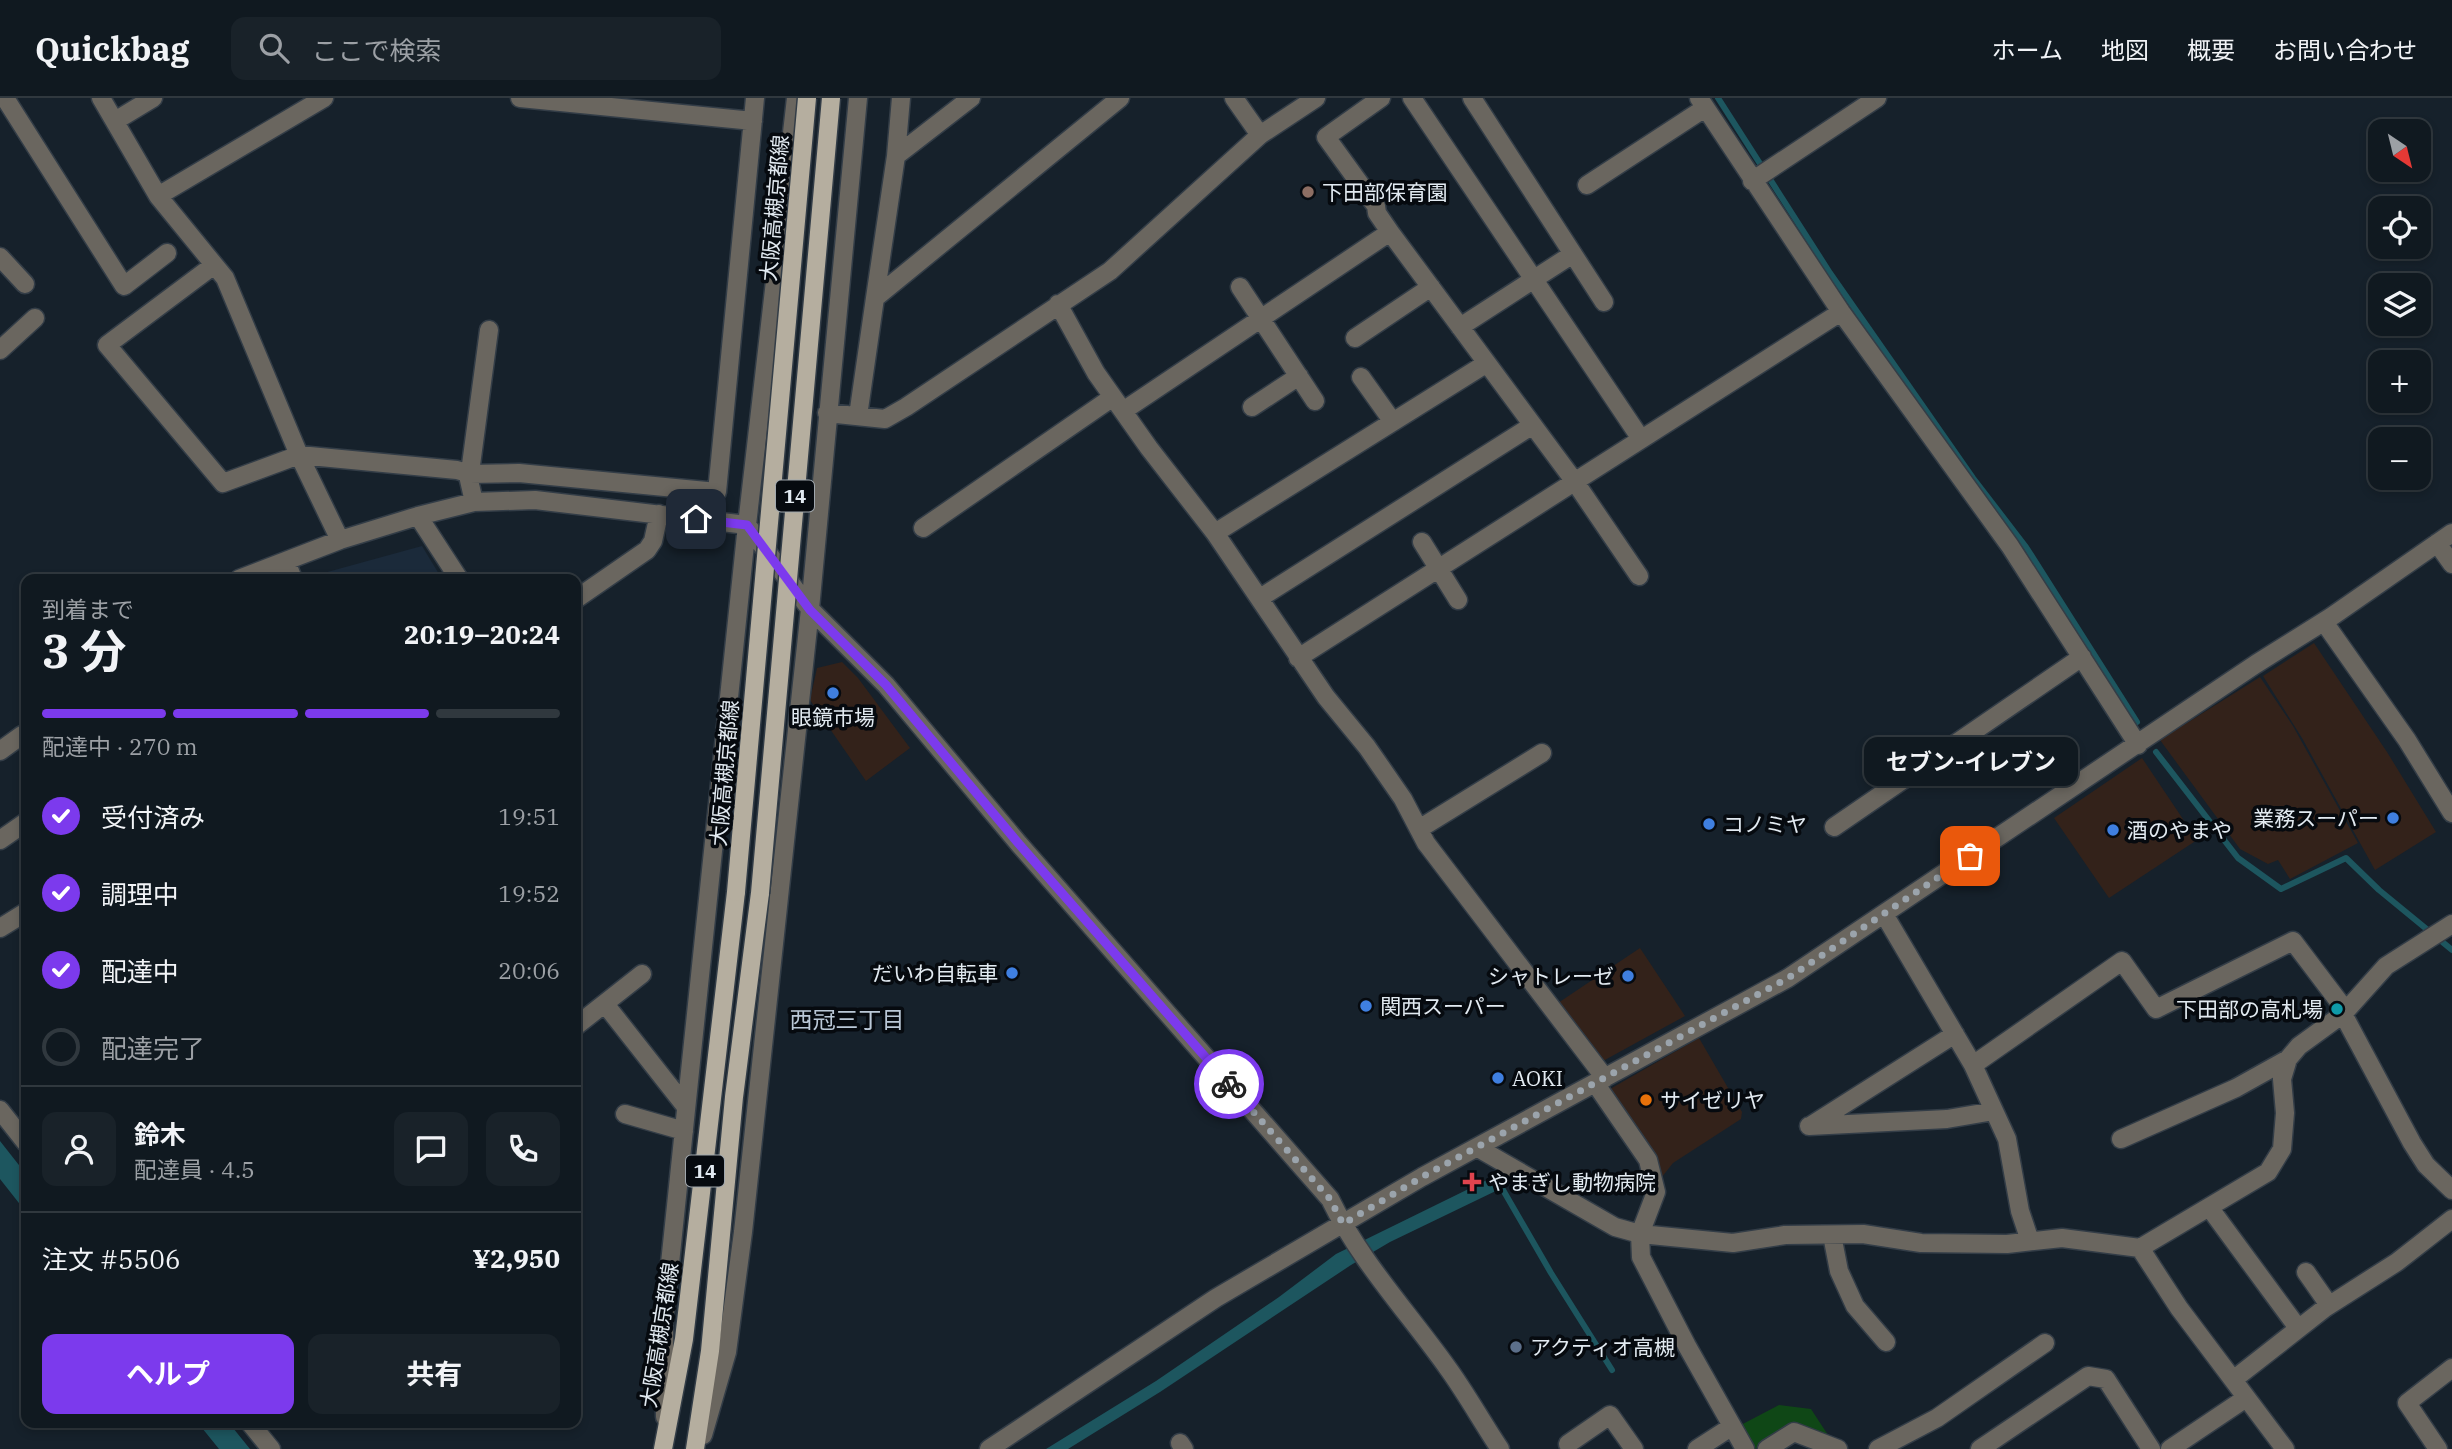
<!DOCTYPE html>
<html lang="ja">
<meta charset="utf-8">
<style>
body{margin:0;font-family:"IBM Plex Serif","Noto Sans JP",serif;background:#192229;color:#f1f3f6;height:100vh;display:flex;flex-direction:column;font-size:26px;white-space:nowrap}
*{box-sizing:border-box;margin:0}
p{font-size:23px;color:#9ca0a5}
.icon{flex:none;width:38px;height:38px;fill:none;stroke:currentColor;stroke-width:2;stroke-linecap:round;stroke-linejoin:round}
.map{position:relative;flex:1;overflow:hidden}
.side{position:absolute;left:21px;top:476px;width:560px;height:854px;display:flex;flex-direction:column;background:#101920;border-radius:14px;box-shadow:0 4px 10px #0003,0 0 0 2px #30383e}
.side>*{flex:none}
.needle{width:46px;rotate:145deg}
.tools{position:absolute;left:2368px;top:21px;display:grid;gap:14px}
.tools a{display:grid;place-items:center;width:63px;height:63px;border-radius:14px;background:#101920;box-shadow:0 4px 10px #0003,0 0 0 2px #30383e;font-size:35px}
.pin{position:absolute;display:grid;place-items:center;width:60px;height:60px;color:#fff;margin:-30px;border-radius:14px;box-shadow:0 4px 10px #0006}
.courier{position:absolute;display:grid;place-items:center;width:70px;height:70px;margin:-35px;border:5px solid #7c3aed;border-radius:50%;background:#fff;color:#222;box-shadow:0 2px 9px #0007}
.bubble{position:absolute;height:49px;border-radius:14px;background:#101920;box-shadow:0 4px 10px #0003,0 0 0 2px #30383e;font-size:23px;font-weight:700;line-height:49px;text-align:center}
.headline em{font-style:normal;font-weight:700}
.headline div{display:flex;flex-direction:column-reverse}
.headline{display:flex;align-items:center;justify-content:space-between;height:119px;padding:0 21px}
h1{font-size:46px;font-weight:700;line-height:52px}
.bar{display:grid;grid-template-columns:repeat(4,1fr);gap:10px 7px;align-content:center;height:84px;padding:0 21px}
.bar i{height:9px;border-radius:5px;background:#30383e}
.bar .on{background:#7c3aed}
.bar p{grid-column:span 4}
.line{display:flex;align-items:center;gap:18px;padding:0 21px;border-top:2px solid #30383e}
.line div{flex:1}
.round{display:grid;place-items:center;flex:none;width:74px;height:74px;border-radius:14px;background:#192229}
ol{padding:0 21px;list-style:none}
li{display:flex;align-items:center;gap:21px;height:77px}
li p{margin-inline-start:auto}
li .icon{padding:7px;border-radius:50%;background:#7c3aed;color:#fff;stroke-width:4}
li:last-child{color:#9ca0a5}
li i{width:38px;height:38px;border:4px solid #30383e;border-radius:50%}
.button{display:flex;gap:14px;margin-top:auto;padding:14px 21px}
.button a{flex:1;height:80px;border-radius:14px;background:#7c3aed;color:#fff;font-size:28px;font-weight:700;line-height:80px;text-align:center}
.button a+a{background:#192229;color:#f1f3f6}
header{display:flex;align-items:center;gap:42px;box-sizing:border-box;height:98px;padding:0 35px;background:#101920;border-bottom:2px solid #30383e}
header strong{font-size:33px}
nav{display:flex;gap:38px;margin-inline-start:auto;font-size:24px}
.search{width:490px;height:63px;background:#192229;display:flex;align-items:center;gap:18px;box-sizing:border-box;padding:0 24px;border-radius:14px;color:#9ca0a5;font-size:26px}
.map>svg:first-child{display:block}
</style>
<header>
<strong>Quickbag</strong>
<div class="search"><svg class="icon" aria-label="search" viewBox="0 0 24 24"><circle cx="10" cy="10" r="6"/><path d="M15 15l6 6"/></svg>ここで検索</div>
<nav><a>ホーム</a><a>地図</a><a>概要</a><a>お問い合わせ</a></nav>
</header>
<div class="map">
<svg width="2452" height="1351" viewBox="0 0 2452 1351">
<rect width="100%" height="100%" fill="#16212b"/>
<path fill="#33221a" d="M2314,545L2387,654L2436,734L2375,772L2302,640L2263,578Z
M842,564L858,580L910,650L866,683L810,602L817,570Z
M2260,579L2293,628L2358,745L2290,781L2278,762L2268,766L2240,751L2160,642Z
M2142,660L2197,742L2109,800L2054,720Z
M1640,850L1685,918L1603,963L1592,957L1555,907Z
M1699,940L1742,1014L1741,1021L1673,1065L1658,1084L1610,998V991Z"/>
<path fill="#1b2a3a" d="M422,448L442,481H302Z"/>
<path fill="#0f4716" d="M1779,1307L1811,1311L1828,1337L1787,1329L1755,1351H1751L1737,1329Z"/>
<path fill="#1d565f" d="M0,1043L26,1076V1114L0,1081Z
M1497,1077L1504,1089L1390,1144L1351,1167L1160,1294L1068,1351H1046L1156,1283L1279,1199L1336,1156Z
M198,1325H229L250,1351H219Z"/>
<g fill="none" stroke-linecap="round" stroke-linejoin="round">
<path stroke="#1d565f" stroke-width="6" d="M1718,0L1830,175L1973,380L2026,449L2137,624
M2156,654L2238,760L2281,791L2346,760L2379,792L2452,852
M1499,1085L1551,1175L1612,1272"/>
<g stroke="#333d47" stroke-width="21">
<path id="minor" d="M5,0L124,188L167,155
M101,0L158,98L225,180L299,357L340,442
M520,0L753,23
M1234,0L1260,37
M1381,0L1326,39L1376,108L1377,115L1390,134L1575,384L1639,478
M1412,0L1641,341
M1472,0L1604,204
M1699,0L1841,214L2010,448L2138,647
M115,23L153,0
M896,58L901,0
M1752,83L1877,0
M1587,87L1705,10
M158,98L324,0
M0,159L25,186
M214,167L107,247L223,385L299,357L457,372L470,376L519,375L717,394L755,0
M1240,189L1315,303
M875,200L896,58L971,0
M1058,206L1096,275L1149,350L1215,435L1326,599L1367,649L1403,701L1426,745L1605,980
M1460,229L1573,156
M1355,240L1431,189
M0,252L35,220
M1361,279L1393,324
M1252,309L1299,278
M1123,313L1390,134
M827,315L885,321L906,309L1110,173L1260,37L1316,0
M858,318L875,200L1120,0
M474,404L469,382L489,232
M418,418L459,481
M923,430L1113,299
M1215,435L1487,265
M1422,444L1458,502
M2437,445L2452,466
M286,463L293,481
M239,481L340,442L418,418L474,404L535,402L747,427L810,511L886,587L1019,746L1330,1101C1360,1163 1407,1213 1447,1269C1466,1295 1482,1324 1500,1351
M1260,500L1533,327
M576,501L647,452L653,443L659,416
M2324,524L2407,642L2452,715
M1298,560L1841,214
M0,653L22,637
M1834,729L2082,559
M1419,731L1542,655
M0,742L26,724
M1884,816L1973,967L2007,1041L2020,1113L2030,1143
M0,830L26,814
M605,906L686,1009
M2343,916L2412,1045L2426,1067L2452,1092
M576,928L642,876
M1973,967L2122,863L2156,911L2293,843L2346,913
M1595,985L1648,1062L1656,1094L1640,1136L1641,1159L1687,1248L1745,1351
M0,1012L26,1045
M625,1016L684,1033
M1809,1028L1947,1021L1994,1013
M1810,1028L1955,936
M2121,1041L2236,990L2288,961
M1478,1050L1615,1129L1640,1136L1733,1145L1785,1137L1863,1136L1921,1145L2007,1146L2062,1140L2140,1150L2268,1074L2282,1051L2285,1015L2282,981L2288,961L2299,948L2343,916L2386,868L2452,826
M2209,1109L2298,1230
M1832,1137L1839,1173L1855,1208L1886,1244
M2140,1150L2179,1210L2285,1351
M2306,1174L2329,1207
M2233,1282L2325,1210L2397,1164L2452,1121
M665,1319L664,1223L747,427L796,0
M250,1325L271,1351
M703,1337L727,1254L743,1134L810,511L858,0
M1180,1345L1184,1351
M1568,1346L1610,1317L1634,1351
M989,1351L1216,1200L1422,1079L1788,880L2256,566L2331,519L2452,435
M1697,1351L1731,1329
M1767,1351L1794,1334L1838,1351
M1878,1351L1937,1320L2045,1245
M1980,1351L2088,1278L2106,1281L2151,1351
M2170,1351L2246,1300
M2438,1351L2407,1305L2452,1270"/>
</g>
<g stroke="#333d47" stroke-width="21">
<path id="major" d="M663,1351L684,1241L736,794
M695,1351L710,1253L734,999L760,795"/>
</g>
<use href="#minor" stroke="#6a665f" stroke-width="18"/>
<use href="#major" stroke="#b5ae9f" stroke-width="18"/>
<g stroke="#333d47" stroke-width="21" stroke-linecap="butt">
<path id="major-bridge" d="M736,794L807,0
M760,795L831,0"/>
</g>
<use href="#major-bridge" stroke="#b5ae9f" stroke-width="18"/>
</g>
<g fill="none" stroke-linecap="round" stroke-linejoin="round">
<path stroke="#9ba4ac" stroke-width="7" stroke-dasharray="0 12.6" d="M1229,986L1330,1101L1343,1126L1422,1079L1788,880L1970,758"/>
<path stroke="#7c3aed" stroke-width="9" d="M696,421L747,427L810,512L886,587L1019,746L1229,986"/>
</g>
<circle fill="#8d6e63" stroke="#060a0f" stroke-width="2.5" cx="1308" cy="94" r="7"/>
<g fill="#3f7fe0" stroke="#060a0f" stroke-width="2.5">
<circle cx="833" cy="595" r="7"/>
<circle cx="2393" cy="720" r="7"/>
<circle cx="1709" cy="726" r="7"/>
<circle cx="2113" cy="732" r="7"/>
<circle cx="1012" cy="875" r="7"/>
<circle cx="1628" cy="878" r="7"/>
<circle cx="1366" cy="908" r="7"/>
<circle cx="1498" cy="980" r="7"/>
</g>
<circle fill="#0f9aa8" stroke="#060a0f" stroke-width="2.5" cx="2337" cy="911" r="7"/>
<circle fill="#e8710a" stroke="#060a0f" stroke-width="2.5" cx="1646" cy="1002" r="7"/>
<path fill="#e0444e" stroke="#060a0f" stroke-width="2.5" d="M1468.5 1073.5h7v7h7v7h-7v7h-7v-7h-7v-7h7z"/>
<circle fill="#5c6f8a" stroke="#060a0f" stroke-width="2.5" cx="1516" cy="1249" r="7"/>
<g text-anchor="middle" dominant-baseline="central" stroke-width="7" stroke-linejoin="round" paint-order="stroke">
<g fill="#060a0f" stroke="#a0a7ad" stroke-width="2">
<rect x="776" y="382.5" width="38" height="31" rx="5"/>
<rect x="686" y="1057.5" width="38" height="31" rx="5"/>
</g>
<g font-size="19" font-weight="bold" fill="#e2eaf1">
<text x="795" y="398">14</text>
<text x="705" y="1073">14</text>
</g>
<g font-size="21" fill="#e2eaf1" stroke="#060a0f" text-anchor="start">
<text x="1322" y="94">下田部保育園</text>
<text x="833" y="619" text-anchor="middle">眼鏡市場</text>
<text x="2379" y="720" text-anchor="end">業務スーパー</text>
<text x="1723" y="726">コノミヤ</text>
<text x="2127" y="732">酒のやまや</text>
<text x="998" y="875" text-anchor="end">だいわ自転車</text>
<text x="1614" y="878" text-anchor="end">シャトレーゼ</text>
<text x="1380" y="908">関西スーパー</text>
<text x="2323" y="911" text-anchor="end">下田部の高札場</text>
<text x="1512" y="980">AOKI</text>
<text x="1660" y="1002">サイゼリヤ</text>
<text x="1488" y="1084">やまぎし動物病院</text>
<text x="1530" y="1249">アクティオ高槻</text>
</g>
<g font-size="21" fill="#e2eaf1" stroke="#060a0f">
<text transform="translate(774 110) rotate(-85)">大阪高槻京都線</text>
<text transform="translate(724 675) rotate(-85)">大阪高槻京都線</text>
<text transform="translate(659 1237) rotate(-81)">大阪高槻京都線</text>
</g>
<g font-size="23" fill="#bac8d7" stroke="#060a0f">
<text x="847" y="921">西冠三丁目</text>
</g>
</g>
</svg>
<div class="tools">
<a><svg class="needle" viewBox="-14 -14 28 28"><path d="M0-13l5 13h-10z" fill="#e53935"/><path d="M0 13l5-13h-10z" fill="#9ca0a5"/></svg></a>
<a><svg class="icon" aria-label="locate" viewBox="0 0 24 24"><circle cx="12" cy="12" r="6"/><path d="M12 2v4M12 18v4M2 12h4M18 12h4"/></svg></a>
<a><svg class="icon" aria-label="layers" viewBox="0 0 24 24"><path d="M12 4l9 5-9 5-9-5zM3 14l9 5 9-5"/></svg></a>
<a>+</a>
<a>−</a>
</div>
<div class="pin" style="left:1970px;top:758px;background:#ea580c"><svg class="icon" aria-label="bag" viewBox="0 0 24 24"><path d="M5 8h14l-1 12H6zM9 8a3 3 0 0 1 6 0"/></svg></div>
<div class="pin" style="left:696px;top:421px;background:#1f2937"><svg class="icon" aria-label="home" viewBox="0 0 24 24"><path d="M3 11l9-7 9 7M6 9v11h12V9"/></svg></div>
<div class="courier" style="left:1229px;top:986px"><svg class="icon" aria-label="bike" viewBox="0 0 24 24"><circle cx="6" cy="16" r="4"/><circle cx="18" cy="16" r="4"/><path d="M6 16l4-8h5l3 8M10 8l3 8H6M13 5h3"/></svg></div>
<div class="bubble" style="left:1864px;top:639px;width:214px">セブン-イレブン</div>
<section class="side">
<div class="headline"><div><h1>3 分</h1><p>到着まで</p></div><em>20:19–20:24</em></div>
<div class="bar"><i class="on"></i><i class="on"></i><i class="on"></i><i></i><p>配達中 · 270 m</p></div>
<ol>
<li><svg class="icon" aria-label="check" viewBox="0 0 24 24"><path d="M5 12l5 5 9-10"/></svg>受付済み<p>19:51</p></li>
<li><svg class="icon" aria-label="check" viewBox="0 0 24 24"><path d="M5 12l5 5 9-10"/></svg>調理中<p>19:52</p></li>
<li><svg class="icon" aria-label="check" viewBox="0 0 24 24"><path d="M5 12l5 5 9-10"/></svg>配達中<p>20:06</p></li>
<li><i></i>配達完了</li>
</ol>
<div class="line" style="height:126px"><a class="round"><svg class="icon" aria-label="person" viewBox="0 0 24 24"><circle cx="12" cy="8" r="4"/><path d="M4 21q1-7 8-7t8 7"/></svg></a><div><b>鈴木</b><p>配達員 · 4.5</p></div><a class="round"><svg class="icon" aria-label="chat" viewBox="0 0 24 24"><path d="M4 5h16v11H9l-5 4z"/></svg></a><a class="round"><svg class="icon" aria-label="phone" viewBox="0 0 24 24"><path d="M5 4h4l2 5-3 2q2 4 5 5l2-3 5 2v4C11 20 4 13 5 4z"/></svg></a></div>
<div class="line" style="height:91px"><div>注文 #5506</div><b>¥2,950</b></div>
<div class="button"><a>ヘルプ</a><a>共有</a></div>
</section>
</div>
